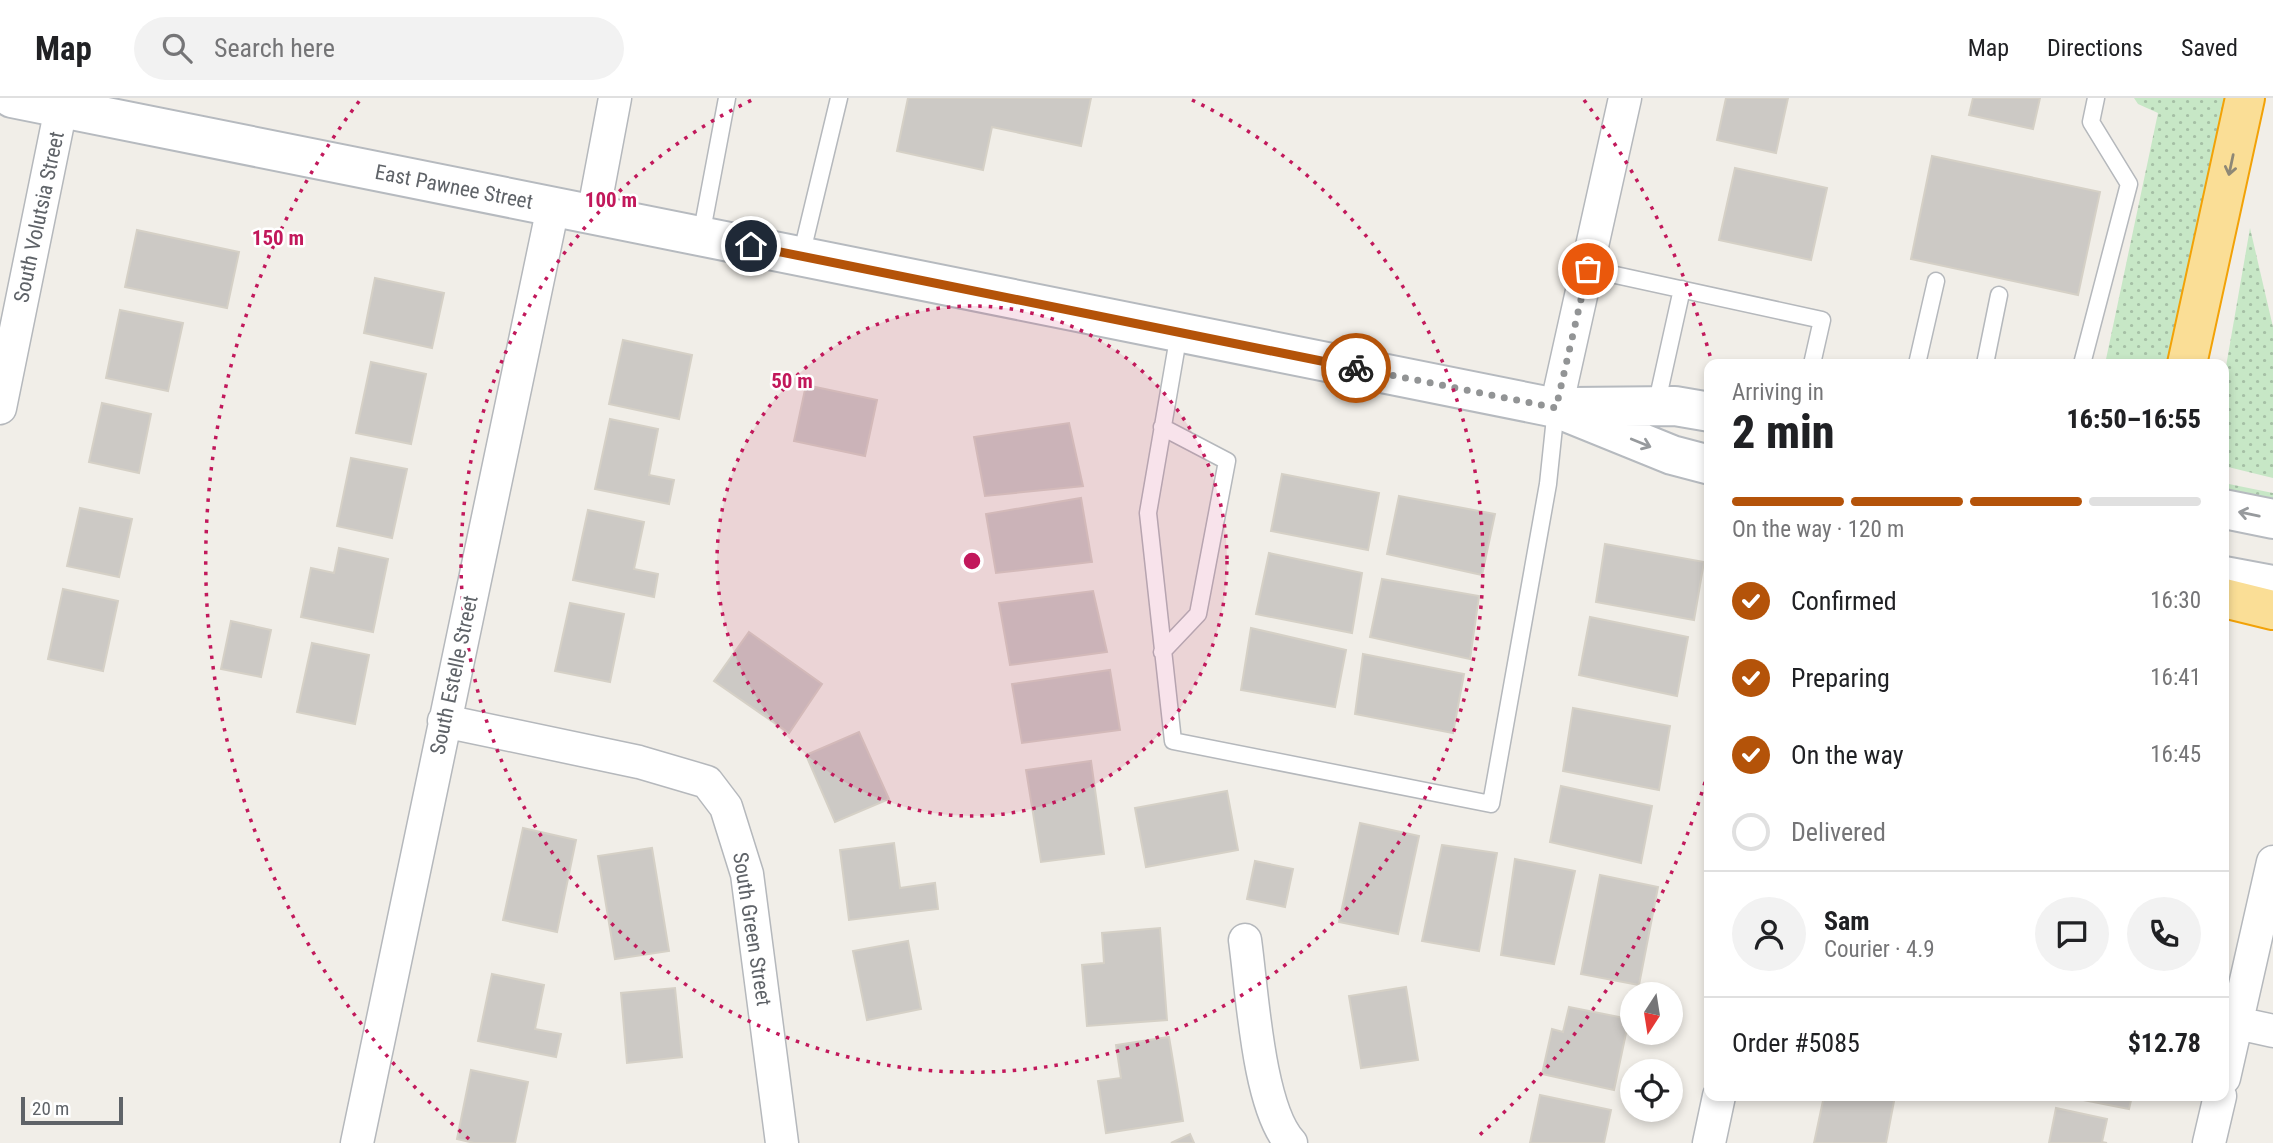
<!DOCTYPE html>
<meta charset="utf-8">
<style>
body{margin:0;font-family:"Roboto Condensed",sans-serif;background:#f2f2f2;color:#202124;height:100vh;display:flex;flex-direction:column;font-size:26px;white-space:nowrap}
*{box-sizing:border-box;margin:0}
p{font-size:23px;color:#757577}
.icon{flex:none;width:38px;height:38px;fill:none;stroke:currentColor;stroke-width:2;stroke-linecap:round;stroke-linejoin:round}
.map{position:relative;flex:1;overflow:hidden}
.panel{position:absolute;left:1704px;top:261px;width:525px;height:742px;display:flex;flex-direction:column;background:#fff;border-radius:14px;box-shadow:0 4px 10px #0003}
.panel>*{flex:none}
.needle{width:46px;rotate:192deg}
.controls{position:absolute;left:1620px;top:884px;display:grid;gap:14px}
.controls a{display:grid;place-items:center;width:63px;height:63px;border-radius:50%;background:#fff;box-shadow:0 4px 10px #0003;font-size:35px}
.scale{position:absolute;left:21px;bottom:18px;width:102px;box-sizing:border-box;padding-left:7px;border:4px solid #5f6368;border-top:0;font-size:19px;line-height:24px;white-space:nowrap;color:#5f6368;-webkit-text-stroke:5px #fff;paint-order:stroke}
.pin{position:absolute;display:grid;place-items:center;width:60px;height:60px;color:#fff;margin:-30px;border:4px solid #fff;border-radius:50%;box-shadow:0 2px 7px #0007}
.courier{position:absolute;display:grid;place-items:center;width:70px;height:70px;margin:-35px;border:5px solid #b45309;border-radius:50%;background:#fff;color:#222;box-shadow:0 2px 9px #0007}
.overview em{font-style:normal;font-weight:800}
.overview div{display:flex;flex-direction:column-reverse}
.overview{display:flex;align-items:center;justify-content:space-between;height:119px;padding:0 28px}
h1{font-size:46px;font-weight:800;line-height:52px}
.bar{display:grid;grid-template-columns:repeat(4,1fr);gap:10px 7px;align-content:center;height:84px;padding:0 28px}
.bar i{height:9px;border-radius:5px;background:#e0e0e0}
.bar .selected{background:#b45309}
.bar p{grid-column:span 4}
.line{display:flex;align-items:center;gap:18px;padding:0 28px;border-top:2px solid #e0e0e0}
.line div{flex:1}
.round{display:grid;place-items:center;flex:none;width:74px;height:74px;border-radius:37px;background:#f2f2f2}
ol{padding:0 28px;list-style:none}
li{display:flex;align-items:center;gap:21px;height:77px}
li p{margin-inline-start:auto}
li .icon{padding:7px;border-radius:50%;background:#b45309;color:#fff;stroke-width:4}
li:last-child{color:#757577}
li i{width:38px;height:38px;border:4px solid #e0e0e0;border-radius:50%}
header{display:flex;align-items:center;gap:42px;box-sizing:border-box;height:98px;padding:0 35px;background:#fff;border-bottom:2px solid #e0e0e0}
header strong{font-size:33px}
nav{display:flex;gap:38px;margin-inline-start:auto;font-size:24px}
.search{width:490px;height:63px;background:#f2f2f2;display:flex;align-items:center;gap:18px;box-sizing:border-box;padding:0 24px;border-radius:38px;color:#757577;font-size:26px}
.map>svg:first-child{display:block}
</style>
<header>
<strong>Map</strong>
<div class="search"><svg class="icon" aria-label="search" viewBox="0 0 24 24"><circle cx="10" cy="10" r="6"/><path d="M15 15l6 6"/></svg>Search here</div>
<nav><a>Map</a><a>Directions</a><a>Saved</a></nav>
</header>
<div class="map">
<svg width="2273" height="1045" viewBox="0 0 2273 1045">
<defs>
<pattern id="grass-dots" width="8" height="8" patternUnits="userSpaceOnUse" patternTransform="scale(1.75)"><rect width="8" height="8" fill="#c7e7c6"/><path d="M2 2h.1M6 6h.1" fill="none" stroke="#a5bfa5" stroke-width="1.8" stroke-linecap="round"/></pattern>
</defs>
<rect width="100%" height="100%" fill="#f1eee8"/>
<path fill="url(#grass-dots)" d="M2134,0H2228L2173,266H2105L2158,15L2138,6Z
M2250,130L2273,229V380L2224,368V280Z
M2224,385L2273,395V407L2224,398Z"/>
<path fill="#ccc9c5" stroke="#d5d0c6" stroke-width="2" d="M908,0H1091L1081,48L992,29L983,72L897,53Z
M1726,0H1788L1776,55L1717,42Z
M1973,0H2040L2033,31L1969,17Z
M1932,58L2100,94L2078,197L1911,161Z
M1735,70L1827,90L1811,162L1719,142Z
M137,132L239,154L227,210L125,189Z
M375,180L444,195L432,250L364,235Z
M120,212L183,225L168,293L106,280Z
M623,242L692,257L679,321L609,306Z
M371,264L426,276L411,346L356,335Z
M806,287L877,302L865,358L794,343Z
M102,305L151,316L139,375L89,364Z
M610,321L658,331L649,377L674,382L669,406L595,391Z
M1069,325L1083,388L985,398L974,339Z
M351,360L407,371L392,440L337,428Z
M1282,376L1379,395L1368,452L1271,433Z
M1399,398L1495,416L1482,477L1387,456Z
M1081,400L1092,464L996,475L986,416Z
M80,410L132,421L119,479L67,468Z
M588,412L644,424L634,471L658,476L654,499L573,482Z
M1605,446L1704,464L1694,522L1596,504Z
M339,450L388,461L373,534L301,519L311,470L334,475Z
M1269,455L1362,475L1352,535L1256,516Z
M1382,481L1479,498L1470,561L1370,539Z
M63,491L118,503L103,573L48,561Z
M1093,493L1107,554L1010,567L999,505Z
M570,505L624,516L610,584L555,573Z
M1590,519L1688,539L1677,598L1579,577Z
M231,523L271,532L261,579L221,571Z
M1251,530L1346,552L1335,609L1241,592Z
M749,534L822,586L789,635L714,583Z
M312,545L369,557L355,626L297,614Z
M1363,556L1464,576L1453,635L1355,616Z
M1110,572L1120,632L1022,645L1012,586Z
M1573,610L1670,628L1659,692L1563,673Z
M859,634L889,701L835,724L806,657Z
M1091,663L1104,756L1041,764L1026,672Z
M1561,688L1652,708L1641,765L1550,744Z
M1227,693L1238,752L1146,769L1135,710Z
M1360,725L1419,738L1398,836L1339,824Z
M523,730L576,742L557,834L503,822Z
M894,745L900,790L935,785L938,811L849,822L840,752Z
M1442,747L1497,755L1479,853L1422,843Z
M652,750L669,853L615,861L598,758Z
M1515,761L1575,773L1554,866L1501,857Z
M1255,763L1293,771L1285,809L1247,801Z
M1600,777L1658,789L1639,887L1581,876Z
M1160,830L1167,922L1087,928L1082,867L1104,865L1102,835Z
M908,843L921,911L867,922L853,853Z
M492,876L544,887L535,931L561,936L556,959L478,943Z
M1406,889L1418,962L1361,970L1349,898Z
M675,890L682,959L627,965L621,895Z
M1569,909L1629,921L1614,992L1542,976L1552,931L1563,934Z
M1169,939L1183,1023L1106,1035L1098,983L1121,980L1116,947Z
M471,972L528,984L515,1045H474L457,1041Z
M1540,997L1611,1012L1604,1045H1530Z
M1824,998H1895L1886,1045H1814Z
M2063,998H2132L2129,1011Z
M2056,1010L2107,1021L2102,1044L2107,1045H2049Z
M1190,1036L1194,1045H1171Z"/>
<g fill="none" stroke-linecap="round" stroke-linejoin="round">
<g stroke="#b5b8bc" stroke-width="19">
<path id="lane" d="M701,138L727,0
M801,158L839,0
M1588,171L1822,222L1812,266
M1179,235L1148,415L1173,643L1491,706L1548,386L1556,310
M1917,266L1936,183
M1985,266L1999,197
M2082,266L2129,86L2091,24L2096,0
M1656,308L1682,191
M1162,329L1227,363L1198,516L1162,554"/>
</g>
<g stroke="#b5b8bc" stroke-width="35">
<path id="street" d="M593,117L615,0
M0,310L61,10
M1556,310L1625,0
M444,623L639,664L707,684L726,709L747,776L782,1045
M1245,842C1252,891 1258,1010 1291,1045
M2237,925L2273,933
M2224,980L2273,764
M357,1045L553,109
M1709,1045L1719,998
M2209,1045L2220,998"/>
</g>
<g stroke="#b6babf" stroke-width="42">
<path id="secondary" d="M12,0L1556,310L1672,357L1710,367
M1572,309L1675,308L1710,314
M2224,411L2273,421
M2224,478L2273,487"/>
</g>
<g stroke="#f2a207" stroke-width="42">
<path id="highway" d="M2187,266L2245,0
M2224,500L2273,512"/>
</g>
<use href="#lane" stroke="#fff" stroke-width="16"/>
<use href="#street" stroke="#fff" stroke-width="32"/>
<use href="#secondary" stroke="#fff" stroke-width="38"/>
<use href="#highway" stroke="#fade96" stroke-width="38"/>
</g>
<defs><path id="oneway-shaft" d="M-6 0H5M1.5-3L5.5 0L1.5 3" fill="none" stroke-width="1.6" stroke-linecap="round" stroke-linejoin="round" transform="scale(1.75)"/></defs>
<use stroke="#8e8876" href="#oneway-shaft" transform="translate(2231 67) rotate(102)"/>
<g stroke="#979a9d">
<use href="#oneway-shaft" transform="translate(1641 345) rotate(22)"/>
<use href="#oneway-shaft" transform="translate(2249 416) rotate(-168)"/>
</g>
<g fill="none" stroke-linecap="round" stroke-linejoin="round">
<path stroke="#929495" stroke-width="7" stroke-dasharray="0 12.6" d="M1356,270L1556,310L1588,171"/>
<path stroke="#b45309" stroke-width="9" d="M751,148L1356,270"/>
</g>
<circle cx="972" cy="463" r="255" fill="#c2185b" fill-opacity=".12"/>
<g fill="none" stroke="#c2185b" stroke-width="3.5" stroke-dasharray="3.5 7">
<circle cx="972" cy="463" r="255"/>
<path d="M1192 2A511 511 0 1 1 752 2"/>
<path d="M1708 674A766 766 0 0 1 1475 1041M469 1041A766 766 0 0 1 360 2M1584 2A766 766 0 0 1 1712 265"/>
</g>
<g text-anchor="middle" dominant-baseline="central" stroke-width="5" stroke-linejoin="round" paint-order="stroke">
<g font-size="21" fill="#5f6368" stroke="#fff">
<text transform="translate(454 89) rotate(11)">East Pawnee Street</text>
<text transform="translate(39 119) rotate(-78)">South Volutsia Street</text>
<text transform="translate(454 577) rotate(-78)">South Estelle Street</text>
<text transform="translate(752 831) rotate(81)">South Green Street</text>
</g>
</g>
<circle cx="972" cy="463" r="10" fill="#c2185b" stroke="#fff" stroke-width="3.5"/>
<g font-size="21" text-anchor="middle" font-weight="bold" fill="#c2185b" stroke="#fff" stroke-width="5" stroke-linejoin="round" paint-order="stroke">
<text x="611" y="109">100 m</text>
<text x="278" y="147">150 m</text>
<text x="792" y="290">50 m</text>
</g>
</svg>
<div class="controls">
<a><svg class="needle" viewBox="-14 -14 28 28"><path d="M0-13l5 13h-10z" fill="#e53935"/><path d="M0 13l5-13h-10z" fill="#757577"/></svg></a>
<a><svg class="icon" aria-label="locate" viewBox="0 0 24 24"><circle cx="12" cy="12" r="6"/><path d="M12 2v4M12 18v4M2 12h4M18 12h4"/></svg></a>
</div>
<div class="scale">20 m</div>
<div class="pin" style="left:1588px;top:171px;background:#ea580c"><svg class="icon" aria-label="bag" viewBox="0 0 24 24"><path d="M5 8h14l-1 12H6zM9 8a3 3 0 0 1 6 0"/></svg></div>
<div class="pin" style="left:751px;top:148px;background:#1f2937"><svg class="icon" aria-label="home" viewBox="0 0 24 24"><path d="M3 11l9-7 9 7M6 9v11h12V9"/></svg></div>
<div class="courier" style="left:1356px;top:270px"><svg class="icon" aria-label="bike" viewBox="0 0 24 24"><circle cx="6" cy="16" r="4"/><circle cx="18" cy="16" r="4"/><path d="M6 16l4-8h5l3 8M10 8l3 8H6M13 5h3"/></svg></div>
<section class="panel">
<div class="overview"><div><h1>2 min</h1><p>Arriving in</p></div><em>16:50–16:55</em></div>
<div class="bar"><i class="selected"></i><i class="selected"></i><i class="selected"></i><i></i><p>On the way · 120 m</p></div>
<ol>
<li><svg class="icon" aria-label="check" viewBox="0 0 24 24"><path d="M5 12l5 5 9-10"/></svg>Confirmed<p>16:30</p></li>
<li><svg class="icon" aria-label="check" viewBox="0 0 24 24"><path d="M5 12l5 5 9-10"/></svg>Preparing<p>16:41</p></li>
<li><svg class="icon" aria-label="check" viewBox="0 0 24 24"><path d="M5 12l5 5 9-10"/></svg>On the way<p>16:45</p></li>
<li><i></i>Delivered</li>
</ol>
<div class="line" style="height:126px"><a class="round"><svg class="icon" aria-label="person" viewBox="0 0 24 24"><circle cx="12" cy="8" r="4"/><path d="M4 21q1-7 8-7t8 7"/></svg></a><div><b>Sam</b><p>Courier · 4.9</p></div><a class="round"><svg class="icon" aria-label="chat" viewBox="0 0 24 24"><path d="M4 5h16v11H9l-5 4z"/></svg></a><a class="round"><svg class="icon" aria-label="phone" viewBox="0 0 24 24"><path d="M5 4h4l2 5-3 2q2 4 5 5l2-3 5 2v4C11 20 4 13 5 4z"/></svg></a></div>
<div class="line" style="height:91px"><div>Order #5085</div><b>$12.78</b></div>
</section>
</div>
